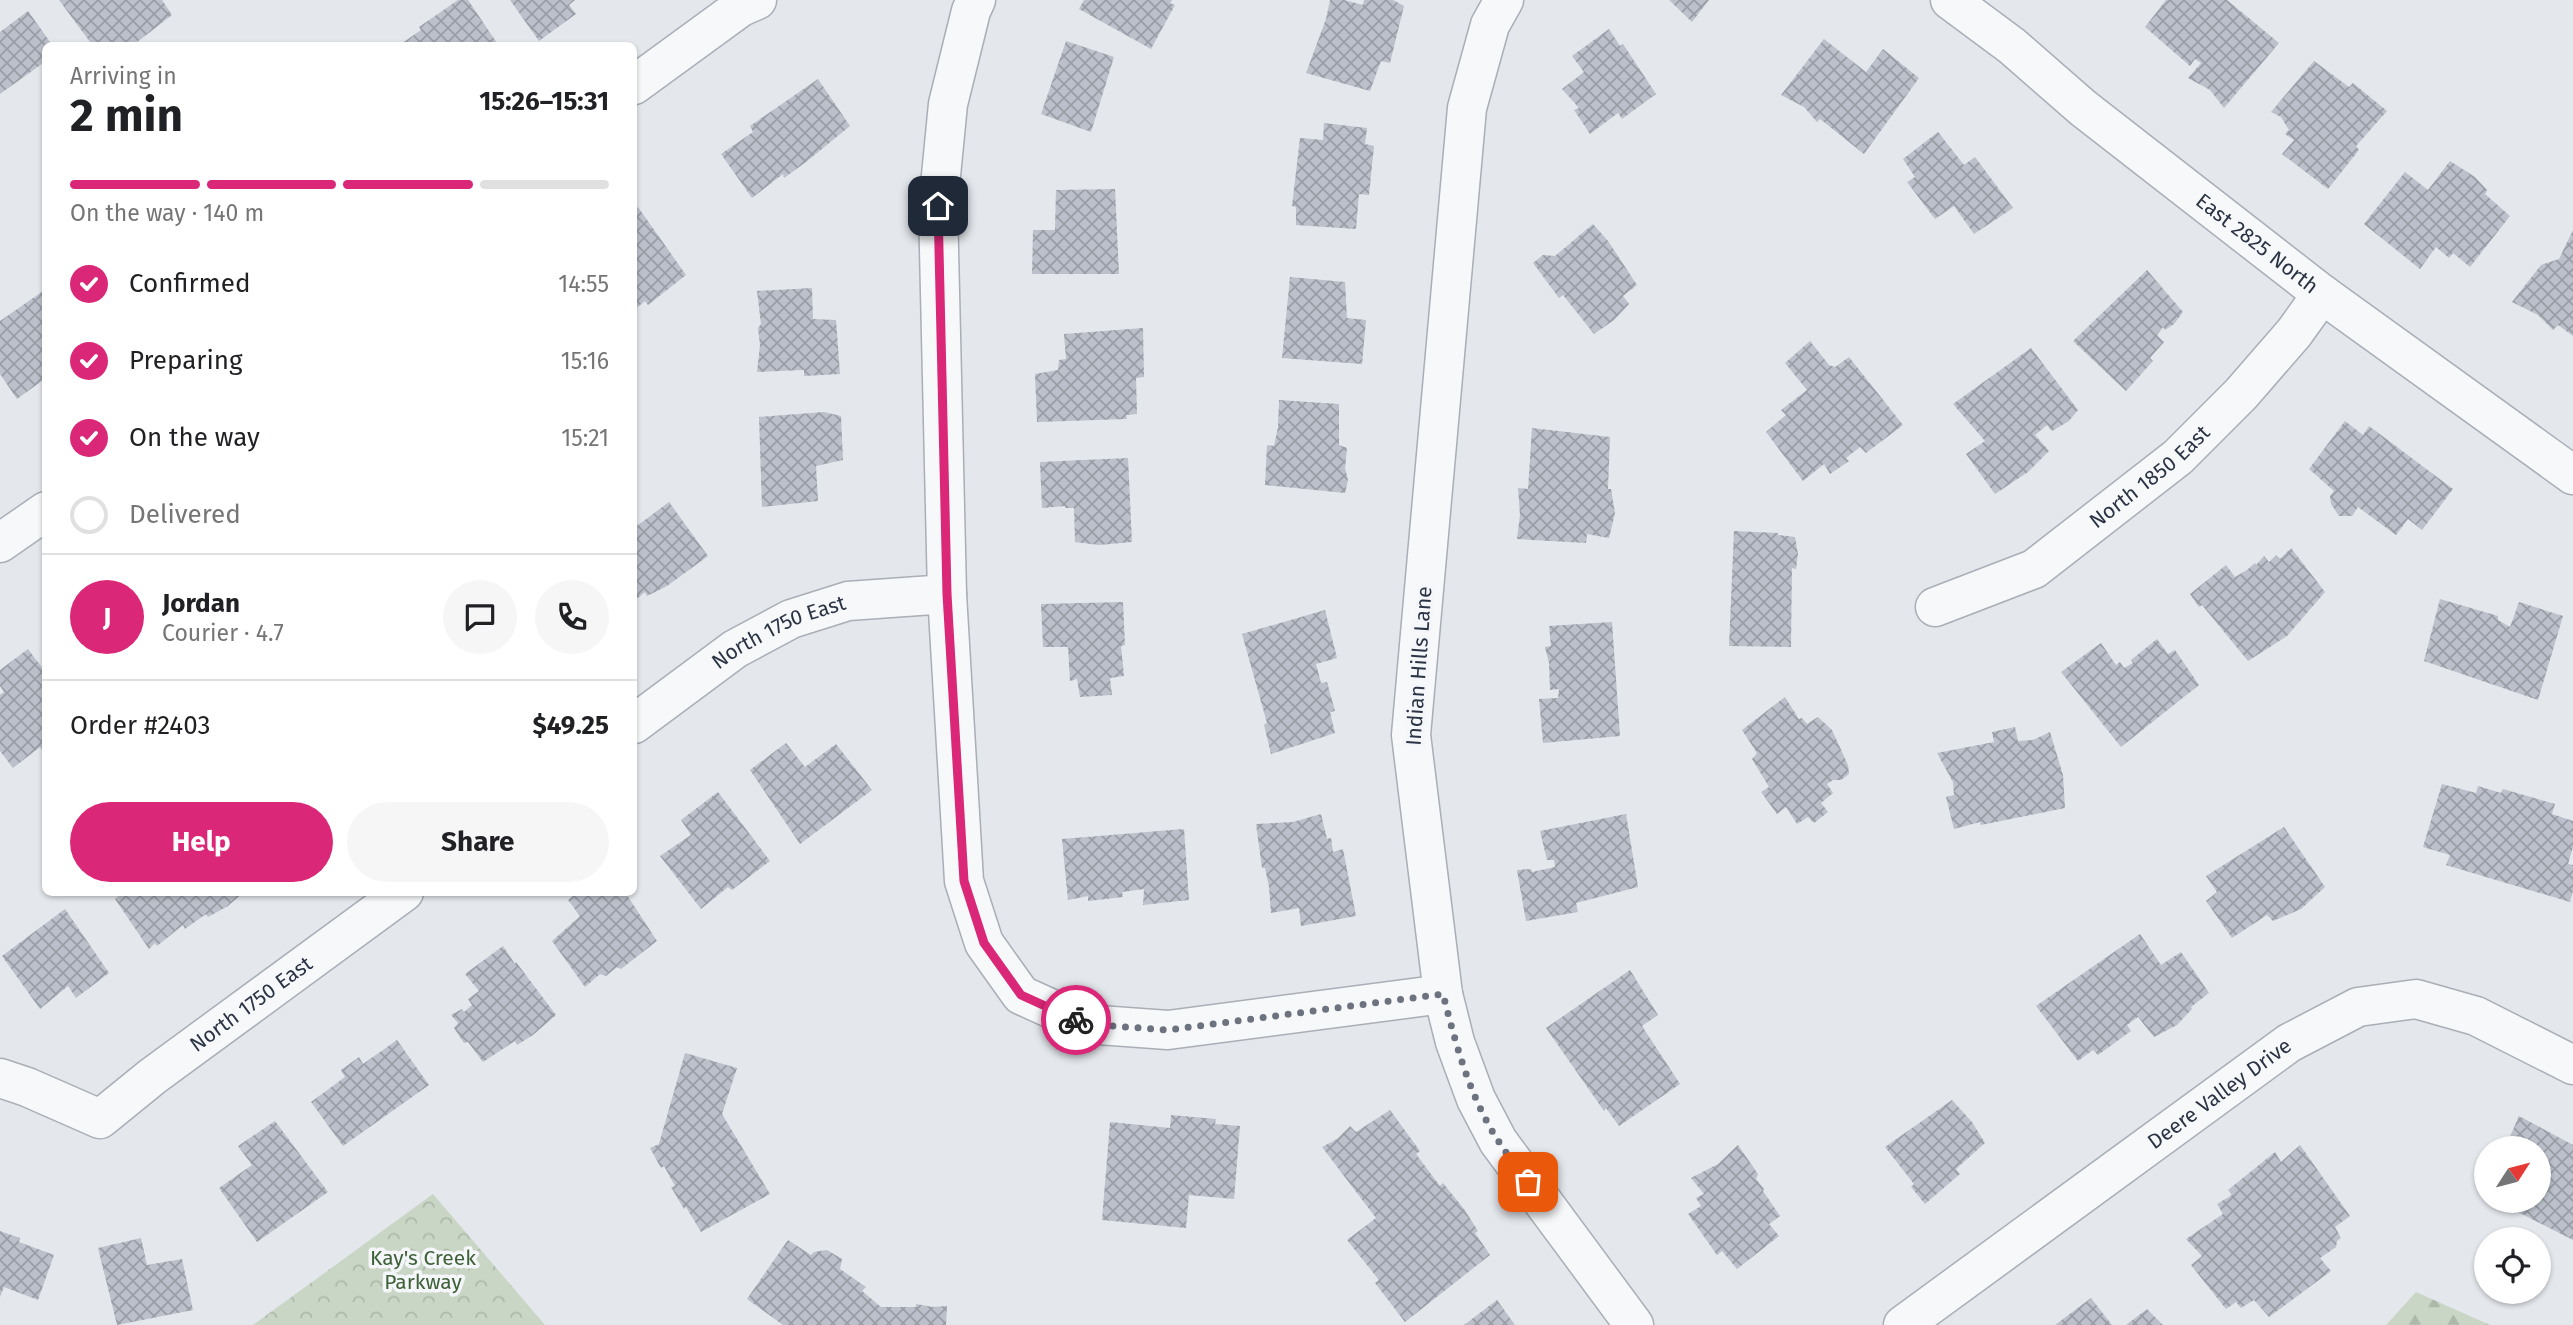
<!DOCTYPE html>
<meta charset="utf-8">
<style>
body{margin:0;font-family:"Fira Sans",sans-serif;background:#f6f6f6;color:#202124;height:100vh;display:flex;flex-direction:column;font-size:26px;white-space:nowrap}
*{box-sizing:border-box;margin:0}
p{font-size:23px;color:#757577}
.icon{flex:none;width:38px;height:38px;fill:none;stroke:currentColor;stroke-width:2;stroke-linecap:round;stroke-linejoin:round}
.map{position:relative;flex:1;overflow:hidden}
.sheet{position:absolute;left:42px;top:42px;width:595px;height:854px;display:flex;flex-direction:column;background:#fff;border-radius:10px;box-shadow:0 2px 5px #0004}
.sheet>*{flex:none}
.needle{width:46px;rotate:54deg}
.controls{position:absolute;left:2474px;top:1136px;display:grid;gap:14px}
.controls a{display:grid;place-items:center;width:77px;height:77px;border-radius:50%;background:#fff;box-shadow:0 2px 5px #0004;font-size:35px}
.pin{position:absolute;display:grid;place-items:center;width:60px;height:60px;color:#fff;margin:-30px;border-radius:14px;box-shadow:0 4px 10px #0006}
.courier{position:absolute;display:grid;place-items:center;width:70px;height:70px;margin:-35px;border:5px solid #db2777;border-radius:50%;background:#fff;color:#222;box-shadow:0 2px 9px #0007}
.overview em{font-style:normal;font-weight:700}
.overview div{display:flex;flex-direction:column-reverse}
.overview{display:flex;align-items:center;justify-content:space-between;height:119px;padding:0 28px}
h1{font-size:46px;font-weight:700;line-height:52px}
.bar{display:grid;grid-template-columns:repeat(4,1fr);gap:10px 7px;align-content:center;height:84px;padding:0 28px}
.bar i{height:9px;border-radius:5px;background:#e0e0e0}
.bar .on{background:#db2777}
.bar p{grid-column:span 4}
.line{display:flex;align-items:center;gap:18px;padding:0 28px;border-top:2px solid #e0e0e0}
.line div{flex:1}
.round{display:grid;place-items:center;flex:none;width:74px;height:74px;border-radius:37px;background:#f6f6f6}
ol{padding:0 28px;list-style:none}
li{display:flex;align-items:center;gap:21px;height:77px}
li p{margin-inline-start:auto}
li .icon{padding:7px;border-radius:50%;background:#db2777;color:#fff;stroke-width:4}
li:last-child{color:#757577}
li i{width:38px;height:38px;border:4px solid #e0e0e0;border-radius:50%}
.cta{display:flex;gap:14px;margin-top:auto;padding:14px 28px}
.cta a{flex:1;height:80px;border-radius:42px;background:#db2777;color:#fff;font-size:28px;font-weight:700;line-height:80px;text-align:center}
.cta a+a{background:#f6f6f6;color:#202124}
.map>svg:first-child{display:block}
</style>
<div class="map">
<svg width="2573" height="1325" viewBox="0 0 2573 1325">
<defs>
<pattern id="forest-firs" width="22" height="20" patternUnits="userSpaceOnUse" patternTransform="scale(1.75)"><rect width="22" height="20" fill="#c9d6c5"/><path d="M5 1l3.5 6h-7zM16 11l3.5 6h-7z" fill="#adb8ab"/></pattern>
<pattern id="park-crowns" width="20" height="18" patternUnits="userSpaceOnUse" patternTransform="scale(1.75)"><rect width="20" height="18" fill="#c9d6c5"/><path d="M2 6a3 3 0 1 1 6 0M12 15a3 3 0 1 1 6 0" fill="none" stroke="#adb8ab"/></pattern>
<pattern id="building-cross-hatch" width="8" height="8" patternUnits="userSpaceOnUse" patternTransform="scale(1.75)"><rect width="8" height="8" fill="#bbc0ca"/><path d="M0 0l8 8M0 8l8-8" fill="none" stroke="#989da6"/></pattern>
</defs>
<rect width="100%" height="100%" fill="#e4e7ec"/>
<path fill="url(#forest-firs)" d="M2416,1292L2490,1325H2386Z"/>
<path fill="url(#park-crowns)" d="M433,1194L545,1325H253Z"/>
<path fill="url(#building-cross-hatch)" d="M59,0H162L172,15L132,46H93Z
M458,0H468L499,46H398L421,30L419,27Z
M510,0H575L569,5L576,14L539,41Z
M1084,0H1172L1170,3L1175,5L1151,49L1079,9Z
M1330,0H1344L1363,5L1364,0H1393L1404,6L1390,63L1381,61L1370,91L1306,73L1326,19Z
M1669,0H1709L1692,22Z
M2166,0H2227L2279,43L2224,108L2210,90L2188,78L2201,63L2195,59L2190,66L2145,27Z
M28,11L53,46H46V61L0,94V32Z
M1609,29L1620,46L1623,44L1656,94L1622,119L1618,113L1590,134L1574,110L1579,108L1562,89L1584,72L1572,56Z
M1824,39L1866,72L1883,49L1919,78L1864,154L1820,119L1817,122L1804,107L1781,95Z
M1066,41L1114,57L1091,132L1041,114Z
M2314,61L2349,87L2353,83L2387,111L2356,146L2359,150L2328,189L2282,154L2294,140L2285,134L2289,130L2281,117L2271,112Z
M818,79L850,126L806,162L784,178L783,174L752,198L721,154L753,132L750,126Z
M1324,123L1367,128L1365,144L1374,146L1369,195L1359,194L1356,229L1296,225V207L1292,206L1300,138L1323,140Z
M1938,132L1964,165L1975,157L2013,208L1974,234L1954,206L1935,219L1907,182L1915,177L1903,159Z
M2450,161L2475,177L2487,190L2485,194L2510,216L2470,267L2453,253L2449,258L2436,247L2420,269L2364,224L2405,172L2428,190Z
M1115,189L1119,274H1032L1033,230H1055L1056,190Z
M638,207L686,275L648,305L645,301L634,310V211Z
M1593,224L1608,241L1637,285L1623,296L1629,304L1614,320L1594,334L1563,295L1559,298L1533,263L1543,255L1555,256Z
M2573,230V336L2558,325L2553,330L2538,315L2512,302L2541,265L2559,259Z
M2147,270L2183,312L2174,324L2165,330L2163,327L2157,335L2164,342L2150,358L2153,361L2126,391L2073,341Z
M1290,277L1345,282L1347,318L1366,320L1362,364L1282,358Z
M812,288L813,319L836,320L840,374L804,376V370L757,372L760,345L758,328L761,324L757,291Z
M46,289V378L17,399L0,374V321Z
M1143,328L1144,377L1136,378L1137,414L1126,415L1127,419L1037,422L1035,374L1058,370L1059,360L1066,359L1064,334Z
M1810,341L1829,365L1835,367L1849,357L1903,425L1866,453L1860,447L1846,458L1849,461L1830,474L1824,464L1803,481L1766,432L1786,415L1781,410L1807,390L1785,363Z
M2031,348L2078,410L2069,421L2052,431L2047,425L2035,435L2049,451L2028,472L1995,494L1966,454L1985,441L1953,404Z
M1279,400L1339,404V445L1347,448L1345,468L1348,480L1345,493L1265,485L1267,445L1274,446L1278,427Z
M824,412L841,416L843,460L816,466L818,501L762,507L759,417Z
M2345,421L2363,435L2369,426L2453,489L2422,530L2408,519L2396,535L2358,507L2352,516H2339L2331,504L2330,496L2334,491L2309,469Z
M1532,428L1610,437L1608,489H1611L1615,513L1609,538L1587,534L1586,543L1517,539L1520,515L1518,488L1528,489Z
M1128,458L1132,542L1099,545L1075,542L1074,508H1065V506L1042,508L1040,462Z
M669,502L708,556L667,586L647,596L645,592L634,601V528Z
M1734,531L1778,533V535L1795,537L1798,554L1796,569L1792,568L1791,647L1729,646Z
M2291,548L2325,592L2287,636L2248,661L2202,605L2199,607L2190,594L2226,565L2235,577L2247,570L2255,563L2256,565L2264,556L2269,562L2276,555L2280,559Z
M2440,599L2498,616V620L2510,627L2519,602L2563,616L2538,700L2424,661Z
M1123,602L1125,645L1121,646L1124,676L1110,678L1112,695L1080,697L1077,679L1070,681L1068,647H1043L1041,604Z
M1325,610L1337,658L1316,664L1321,683L1327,682L1335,711L1330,712L1335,733L1271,754L1264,725L1267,723L1242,634Z
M1612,622L1620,736L1543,743L1539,699L1558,698L1559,689L1550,690L1549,663L1545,647L1551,646L1549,626Z
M2157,639L2168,654L2175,650L2199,685L2121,747L2061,672L2101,643L2116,665L2120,662L2124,668L2133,663L2131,660Z
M28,649L46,673V747L42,750L40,747L13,768L0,751V695L4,692L0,686V670Z
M1785,697L1799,719L1802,718L1807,724L1818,717L1832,730L1848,765L1849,774L1841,780H1833L1827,784L1833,793L1821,803L1828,812L1814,823L1808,817L1797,824L1786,807L1777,814L1761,792L1769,787L1752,759L1757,753L1742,730Z
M2015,727L2018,741L2033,740L2050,732L2063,775L2065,808L1981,825L1980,822L1954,829L1946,797L1954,795L1953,782L1937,753L1994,742L1992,732Z
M786,743L805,767L836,744L872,790L800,844L750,770Z
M2442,784L2476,793L2478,786L2501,793L2503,789L2555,804L2552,814L2573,821V847L2568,864L2573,865V891L2570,902L2446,865L2450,855L2423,847Z
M718,792L770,861L732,890L728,887L701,909L660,856L691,835L681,820Z
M1321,814L1327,839L1331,838L1333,852L1343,849L1356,916L1301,926L1299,908L1271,913L1269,887L1265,868H1262L1256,824L1293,822Z
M1626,814L1638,887L1576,903L1578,912L1526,921L1517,870L1531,869L1532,872L1555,867L1554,860H1547L1540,831Z
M2284,827L2325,887L2301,909L2273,921L2267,915L2232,938L2206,901L2217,892L2206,876Z
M1184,829L1189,900L1143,905L1144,889L1122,892L1123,897L1088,901V896L1068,900L1062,839Z
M123,892H244L228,906L208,917L206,914L185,929L183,925L157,946L155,943L149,949L115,899Z
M577,892H625L657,941L621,969L617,967L606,976L600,974L585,987L552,941L580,916L568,900Z
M65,909L109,973L76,998L68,986L40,1009L2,956Z
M2140,934L2161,965L2181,952L2209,993L2191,1007L2192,1009L2177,1025L2154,1037L2138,1017L2127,1025L2131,1031L2098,1055L2093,1050L2078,1061L2036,1006Z
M503,946L515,964L516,962L556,1015L533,1035L517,1045L515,1041L483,1062L468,1042L464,1043L454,1028L458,1023L451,1015L462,1009L464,1012L472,1005L468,999L479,991L465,974Z
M1630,970L1658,1015L1642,1026L1680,1084L1619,1126L1606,1108L1604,1111L1546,1028Z
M397,1040L429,1085L343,1146L311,1102L345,1077L341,1070L359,1057L363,1064Z
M685,1053L737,1068L722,1114L770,1194L701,1232L686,1207L684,1209L671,1187L675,1186L664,1166L661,1168L650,1148L659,1144Z
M1952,1100L1972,1122L1985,1143L1956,1169L1960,1174L1925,1204L1911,1187L1914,1184L1885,1147Z
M1390,1110L1420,1151L1416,1154L1440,1186L1443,1183L1464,1209L1478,1231L1475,1233L1490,1255L1405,1322L1375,1283L1379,1280L1347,1240L1376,1218L1322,1147L1337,1139L1350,1126L1356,1132Z
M1171,1115L1216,1119L1215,1124L1240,1126L1234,1199L1189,1195L1186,1228L1102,1220L1110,1122L1170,1128Z
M2519,1116L2573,1145V1240L2494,1200H2539V1148H2505Z
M275,1121L328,1192L257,1242L219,1188L252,1165L238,1146Z
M1738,1145L1758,1174L1756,1179L1764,1189L1763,1191L1780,1216L1769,1224L1779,1236L1737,1269L1722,1251L1717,1255L1688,1214L1701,1206L1696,1198L1704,1194L1691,1178L1718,1164Z
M2300,1145L2350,1216L2335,1227L2341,1238L2337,1241L2336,1247L2320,1258L2331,1271L2269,1317L2254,1300L2241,1308L2236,1302L2226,1309L2191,1265L2202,1256L2186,1239L2223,1214L2217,1204L2232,1195L2228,1190L2275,1152L2281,1162Z
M0,1231L20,1238L19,1242L54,1255L38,1300L4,1287L0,1297Z
M141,1238L147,1265L182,1259L193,1310L117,1325L98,1248Z
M788,1240L811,1255L814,1252L827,1250L842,1259L840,1269L866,1287L862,1291L881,1307H916V1304L933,1307L947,1306L946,1325H783L747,1299Z
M2091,1298L2112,1325H2055Z
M1497,1300L1515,1325H1464Z
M2147,1309L2163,1325H2126Z"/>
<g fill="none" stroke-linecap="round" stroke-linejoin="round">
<g stroke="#a9aeb7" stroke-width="41">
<g id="street">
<path d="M976,0L971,11L948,104L938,206L947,594L964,881L984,943L1021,995L1085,1024L1168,1030L1443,994"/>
<path d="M1504,0L1490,25L1467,108L1411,735L1443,994L1455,1042L1476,1099L1498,1141L1634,1325"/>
<path id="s1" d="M1950,0L2012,46L2083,108L2322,294L2573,475"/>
<path d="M634,85L741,7L757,0"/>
<path d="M0,543L46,511"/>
<path id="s2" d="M1935,607L2034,569L2178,457L2241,394L2294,333L2322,294"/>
<path id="s3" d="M634,724L735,649L791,619L848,601L947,594"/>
<path id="s4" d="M0,1078L27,1087L100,1119L153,1076L404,892"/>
<path id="s5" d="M1903,1325L2289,1043L2358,1007L2416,999L2476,1016L2573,1065"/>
</g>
</g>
<use href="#street" stroke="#f7f8fa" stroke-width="38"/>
</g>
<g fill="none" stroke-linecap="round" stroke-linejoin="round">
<path stroke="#6c737f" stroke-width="7" stroke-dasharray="0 12.6" d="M1076,1020L1085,1024L1168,1030L1443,994C1456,1045 1470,1098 1499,1142C1508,1156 1518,1169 1528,1182"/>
<path stroke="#db2777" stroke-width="9" d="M938,206L947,594L964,881L984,943L1021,995L1076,1020"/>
</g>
<g text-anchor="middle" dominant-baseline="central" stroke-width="7" stroke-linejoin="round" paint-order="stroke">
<g font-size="21" fill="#2b3445" stroke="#f4f6f9">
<text stroke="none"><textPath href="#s1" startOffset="392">East 2825 North</textPath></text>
<text stroke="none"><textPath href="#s2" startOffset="254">North 1850 East</textPath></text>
<text stroke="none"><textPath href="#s3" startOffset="173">North 1750 East</textPath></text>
<text transform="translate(1419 666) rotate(-86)">Indian Hills Lane</text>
<text stroke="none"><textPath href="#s4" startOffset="298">North 1750 East</textPath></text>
<text stroke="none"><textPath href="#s5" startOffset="392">Deere Valley Drive</textPath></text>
</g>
<g font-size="21" fill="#3f6138" stroke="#f4f6f9">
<text x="423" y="1258">Kay's Creek<tspan x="423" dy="24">Parkway</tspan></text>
</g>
</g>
</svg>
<div class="controls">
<a><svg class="needle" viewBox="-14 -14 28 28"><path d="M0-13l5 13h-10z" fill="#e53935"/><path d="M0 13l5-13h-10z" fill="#757577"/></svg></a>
<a><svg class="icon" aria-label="locate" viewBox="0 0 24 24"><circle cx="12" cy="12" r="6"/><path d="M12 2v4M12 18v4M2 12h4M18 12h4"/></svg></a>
</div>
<div class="pin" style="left:1528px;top:1182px;background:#ea580c"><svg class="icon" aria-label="bag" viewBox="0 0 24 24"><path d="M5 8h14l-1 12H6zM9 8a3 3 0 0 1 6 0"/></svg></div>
<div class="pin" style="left:938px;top:206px;background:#1f2937"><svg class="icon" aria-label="home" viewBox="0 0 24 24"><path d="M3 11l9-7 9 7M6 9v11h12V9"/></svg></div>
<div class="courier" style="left:1076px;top:1020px"><svg class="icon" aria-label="bike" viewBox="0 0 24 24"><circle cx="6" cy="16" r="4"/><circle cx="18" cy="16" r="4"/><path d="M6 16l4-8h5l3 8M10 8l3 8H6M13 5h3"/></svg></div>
<section class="sheet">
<div class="overview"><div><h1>2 min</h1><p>Arriving in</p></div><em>15:26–15:31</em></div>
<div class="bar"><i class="on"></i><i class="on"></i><i class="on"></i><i></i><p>On the way · 140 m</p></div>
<ol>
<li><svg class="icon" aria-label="check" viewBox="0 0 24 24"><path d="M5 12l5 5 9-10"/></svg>Confirmed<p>14:55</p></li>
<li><svg class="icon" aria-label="check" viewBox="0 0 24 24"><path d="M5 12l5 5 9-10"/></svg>Preparing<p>15:16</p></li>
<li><svg class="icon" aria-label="check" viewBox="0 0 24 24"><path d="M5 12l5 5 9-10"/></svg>On the way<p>15:21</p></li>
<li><i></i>Delivered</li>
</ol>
<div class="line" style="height:126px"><b class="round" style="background:#db2777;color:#fff">J</b><div><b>Jordan</b><p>Courier · 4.7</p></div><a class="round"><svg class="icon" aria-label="chat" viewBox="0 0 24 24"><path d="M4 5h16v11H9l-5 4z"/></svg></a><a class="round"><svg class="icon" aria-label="phone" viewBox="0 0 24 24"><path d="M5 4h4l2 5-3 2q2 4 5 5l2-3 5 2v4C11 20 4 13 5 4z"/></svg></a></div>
<div class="line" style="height:91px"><div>Order #2403</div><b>$49.25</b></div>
<div class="cta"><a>Help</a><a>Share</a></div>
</section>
</div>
